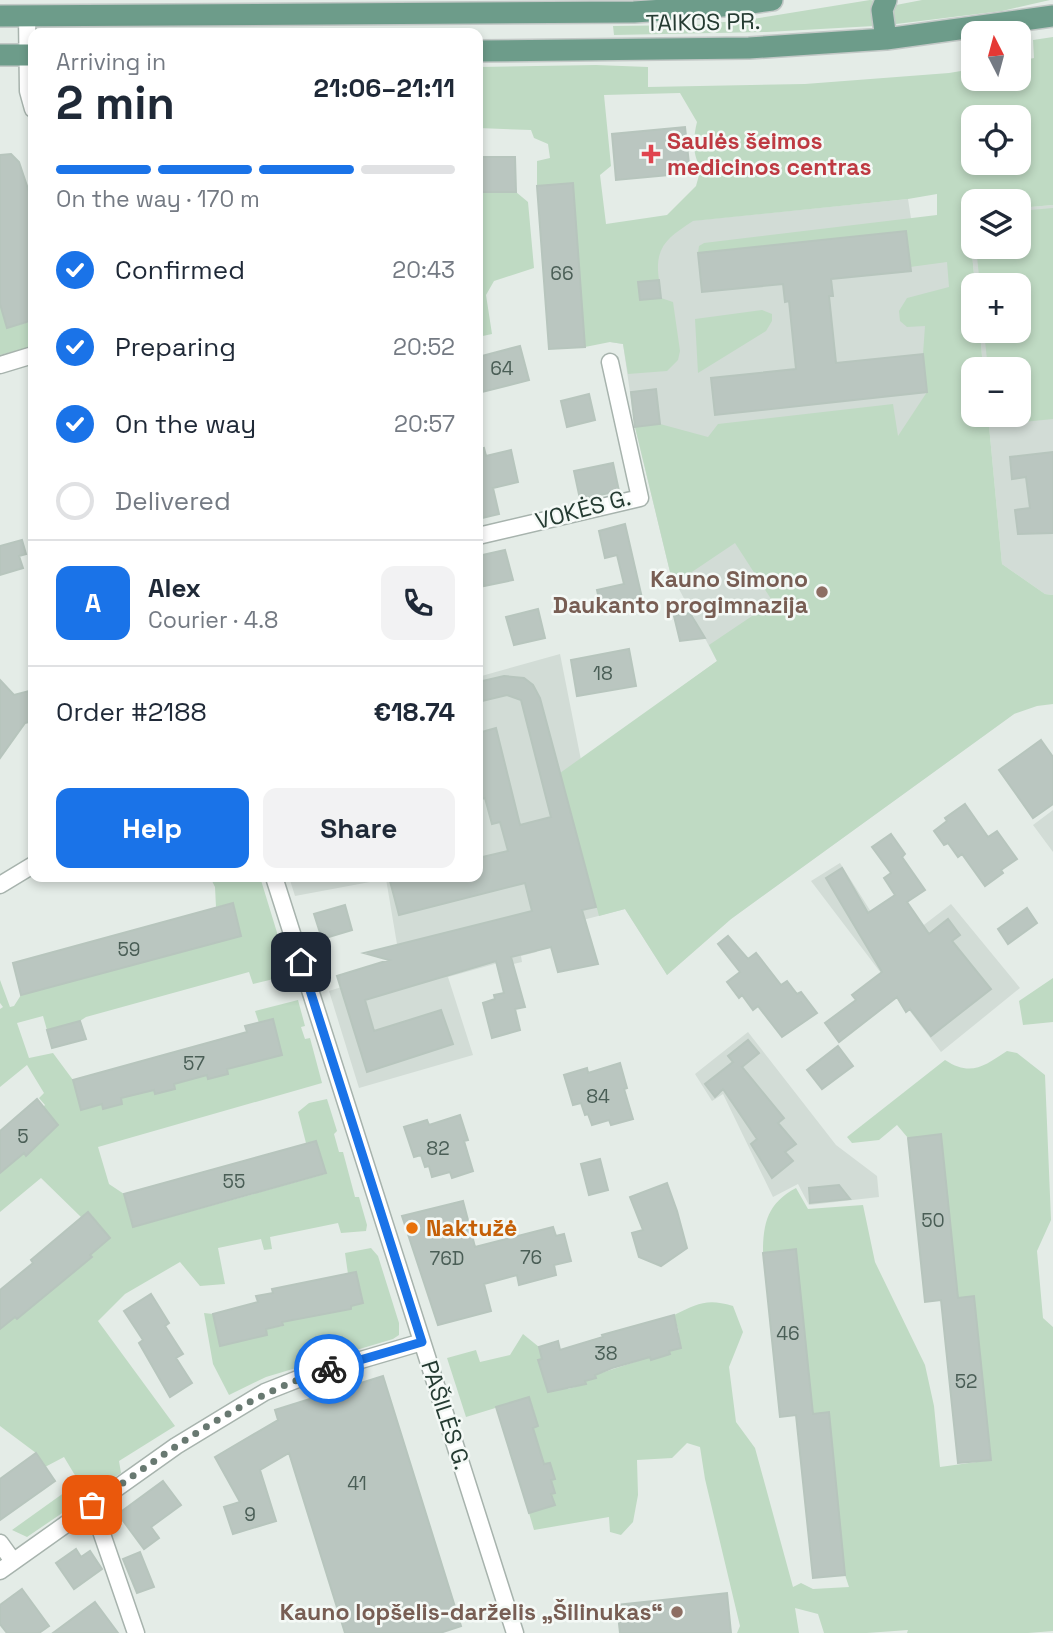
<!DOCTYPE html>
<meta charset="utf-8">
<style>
body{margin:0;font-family:"Space Grotesk",sans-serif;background:#f2f2f3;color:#1f2937;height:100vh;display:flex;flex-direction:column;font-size:26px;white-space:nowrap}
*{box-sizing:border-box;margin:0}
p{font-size:23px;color:#747a83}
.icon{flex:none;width:38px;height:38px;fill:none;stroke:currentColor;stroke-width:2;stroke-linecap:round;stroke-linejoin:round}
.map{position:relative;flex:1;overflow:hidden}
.side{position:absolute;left:28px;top:28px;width:455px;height:854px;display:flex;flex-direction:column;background:#fff;border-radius:14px;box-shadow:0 4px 10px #0003}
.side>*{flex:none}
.needle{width:46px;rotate:354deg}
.fabs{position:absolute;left:961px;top:21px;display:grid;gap:14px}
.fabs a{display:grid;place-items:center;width:70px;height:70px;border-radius:14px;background:#fff;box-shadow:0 4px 10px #0003;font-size:35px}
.pin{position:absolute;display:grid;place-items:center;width:60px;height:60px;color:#fff;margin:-30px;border-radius:14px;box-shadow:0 4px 10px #0006}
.courier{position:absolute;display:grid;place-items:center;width:70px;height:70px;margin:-35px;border:5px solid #1a73e8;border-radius:50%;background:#fff;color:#222;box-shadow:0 2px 9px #0007}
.overview em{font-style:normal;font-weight:700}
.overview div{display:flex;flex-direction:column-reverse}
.overview{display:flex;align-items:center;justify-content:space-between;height:119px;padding:0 28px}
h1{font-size:46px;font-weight:700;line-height:52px}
.bar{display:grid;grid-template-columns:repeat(4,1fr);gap:10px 7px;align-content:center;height:84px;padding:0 28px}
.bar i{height:9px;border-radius:5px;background:#e0e1e3}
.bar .active{background:#1a73e8}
.bar p{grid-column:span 4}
.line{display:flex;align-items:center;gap:18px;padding:0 28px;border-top:2px solid #e0e1e3}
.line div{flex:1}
.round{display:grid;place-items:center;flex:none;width:74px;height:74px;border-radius:14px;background:#f2f2f3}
ol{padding:0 28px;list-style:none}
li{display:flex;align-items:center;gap:21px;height:77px}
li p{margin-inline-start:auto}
li .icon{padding:7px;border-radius:50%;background:#1a73e8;color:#fff;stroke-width:4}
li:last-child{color:#747a83}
li i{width:38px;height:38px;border:4px solid #e0e1e3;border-radius:50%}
.primary-button{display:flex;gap:14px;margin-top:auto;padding:14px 28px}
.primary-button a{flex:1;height:80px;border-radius:14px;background:#1a73e8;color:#fff;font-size:28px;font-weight:700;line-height:80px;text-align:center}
.primary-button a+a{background:#f2f2f3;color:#1f2937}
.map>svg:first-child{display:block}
</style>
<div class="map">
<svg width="1053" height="1633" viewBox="0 0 1053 1633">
<rect width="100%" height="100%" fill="#e4ece7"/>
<path fill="#d2dcd6" d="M908,199L912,225L943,221L1014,714L731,919L667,975L625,909L533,933L537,952L521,956L522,962L501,967L498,963L448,977L473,1055L359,1088L329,991L401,968L386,879L295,896L289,877H478V677L560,654L581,760L717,661L670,572L635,427L623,344L610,342L599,230Z
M1053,205V595L1045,594L1002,564L988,415H1018V369H983L980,331H1018V285H975L968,213L973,212V247H1018L1019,208Z
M1053,810V852L1033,825Z
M840,863L894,948L951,904L1020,988L941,1052L811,881Z
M748,1032L836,1145L877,1176L879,1197L809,1205L798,1184L773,1197L723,1094L712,1101L695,1074Z"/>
<path fill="#bfdac3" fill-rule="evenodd" d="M870,0L877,1L874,26L767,32L614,35L613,26L695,25L753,19Z
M922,0H1050L1002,11L896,24L890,20L889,10L896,5Z
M1053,37V205L1019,208L1018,201H973V212L968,213L975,285H973V331H980L983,369H973V415H988L1002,564L1045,594L1053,595V704L1037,706L1014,714L731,919L667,975L625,909L599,916L560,773L717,661L709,645L773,602L735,543L677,582L670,572L635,427L660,424L708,437L718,424L893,404L898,436L927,392L923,354L925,326L907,327L900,321L899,311L907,298L949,287L947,262L910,267L906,231L698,253L699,246L704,243L937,215V194L908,199L693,221C667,238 654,247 659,280L638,282L640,300L661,298L673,302L680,351L678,360L667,371L628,374L623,344L610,342L585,347L573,183L537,186V161L550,158L548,144L534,138L531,130L478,128V67L596,65L648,67V87L805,84L949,73L973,69V79H1018L1019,61L1034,58L1033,40ZM680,93L697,122C693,138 692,155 701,168L696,186L667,215L606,224L600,175L611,166L604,95ZM973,117H1018V163H973Z
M478,192H516L528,202L534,268L494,281L486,295L492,334L478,337Z
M1053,208V419L994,425L993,415H1018V369H988L984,331H1018V285H980L976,247H1018L1019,211Z
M0,304L7,328L29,322L33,336V346L0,355Z
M762,310L772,314V321L766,331L698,373L695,319Z
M210,877H260L290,975L253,984L249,972L86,1017L80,1021L47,1030L43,1016L17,1023L29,1058L53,1053L73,1080L81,1109L102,1104L104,1109L122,1104L121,1098L154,1090L175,1089L174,1084L207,1075L209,1079L228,1074L227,1069L282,1055L273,1019L259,1023L255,1011L298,1000L305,1026L301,1027L305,1039L310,1038L322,1083L98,1147L109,1184L124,1194L134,1227L325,1174L316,1141L306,1143L298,1112L309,1103L327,1099L337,1131L334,1134L339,1152H343L355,1197H359L367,1225L366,1231L341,1233L338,1223L270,1237L272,1249L264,1250L261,1239L218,1248L225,1284L200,1286L180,1262L125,1294L98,1321L175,1426L119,1461L121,1473L27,1537L12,1530L79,1482L64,1457L45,1467L36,1453L0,1426V1329L15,1317L17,1319L91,1258L90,1255L110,1238L89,1212L82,1218L41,1178L0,1212V1173L23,1152L26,1156L58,1125L43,1107L45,1105L39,1098L44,1093L27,1065L0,1087V1009L3,1007L0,1003V980L10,1007L14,1006L21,995L241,936L233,903L216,907L215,887Z
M1053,978V1022L1023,1025L1019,1001Z
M1007,1051L1017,1053L1045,1075L1051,1220L1037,1251L1043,1318L1053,1327V1631L1028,1633H907L908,1630L867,1633H824L818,1614L795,1608L799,1633H737L740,1626L705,1479L700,1447L687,1443L672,1458L637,1460L638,1495L633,1522L621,1535L610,1532L609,1517L534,1530L529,1513L555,1505L551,1494L555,1492L551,1480L555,1479L550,1463L544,1464L533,1428L538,1426L533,1408L525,1399L466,1417L447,1358L476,1350L480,1362L510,1355L523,1334L539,1347L542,1359L539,1360L568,1389L585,1384V1381L596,1378L595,1375L650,1357L652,1360L670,1354L669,1351L679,1333L674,1315C698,1304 706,1298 733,1306L743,1332L729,1367L736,1422L755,1448L793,1587L801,1583L813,1589L849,1587L845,1575L829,1413L813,1414L796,1250L763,1253C763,1222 768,1203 796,1188L808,1209L863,1205L875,1262L925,1365L934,1406L940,1467L991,1460L974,1297L958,1298L940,1134L908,1138L897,1125L879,1140L852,1143L847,1137L945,1060C971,1077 984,1066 1007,1051Z
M371,1248L378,1256L399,1323V1335L393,1339L266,1377L229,1395L213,1364L204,1313L213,1314L220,1345L267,1335L266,1329L282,1326V1322L351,1309V1306L363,1303L348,1274L345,1253Z"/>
<path fill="#bac6c0" stroke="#b7c5bd" stroke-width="2" d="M685,127L690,173L616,180L612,134Z
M11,154L19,162L33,204V320L7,328L0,304V155Z
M478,157H515L516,192H478Z
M573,183L585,347L549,349L537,186Z
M906,231L911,271L831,279L833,296H829L836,363L923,354L927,392L715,415L711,378L796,369L789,301L785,302L783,284L702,292L698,253Z
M659,280L661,298L640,300L638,282Z
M520,346L529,380L478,393V357Z
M656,389L660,424L635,427L631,392Z
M589,394L595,420L567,427L561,401Z
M484,448L486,456L511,450L518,482L493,488L499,514L478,519V449Z
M1053,452V533L1018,534L1015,510L1030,508L1026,477L1012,479L1010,457Z
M613,463L619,491L580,499L574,471Z
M625,524L642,598L627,601L629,606L602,612L597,590L624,584L617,555L605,558L599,531Z
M22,540L26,554L19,556L23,568L0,575V546Z
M505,550L513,580L484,586L478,556Z
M538,609L545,638L514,645L506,617Z
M690,613L705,638L680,641L674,616Z
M629,649L636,686L577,696L571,660Z
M504,676L524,678L533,685L540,698L596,907L582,910L598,964L558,972L551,947L511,957L525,1007L515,1009L520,1030L492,1038L483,1003L495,999L494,995L504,993L496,961L365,1000L374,1031L441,1010L453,1044L367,1072L337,976L389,960L364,953L532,911L525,883L399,915L390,881L405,877H478V858L508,851L500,822L492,824L485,798L478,800V733L496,728L520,825L551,817L521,700L507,695L478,702V682Z
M0,680L14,695L33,690V721L25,723L0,758Z
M1041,740L1053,757V804L1033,818L999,770Z
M965,804L988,837L997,831L1017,859L1001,870L1003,873L985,886L962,854L958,857L948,843L944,845L934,831L947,821L945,818Z
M891,834L905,854L902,857L925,890L907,902L929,934L948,919L960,935L952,941L991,989L931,1036L910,1009L906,1012L897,997L839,1042L825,1023L856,1000L852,995L882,972L826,878L842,868L868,913L895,895L884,878L891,873L872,847Z
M233,903L241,936L21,995L13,963Z
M345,905L352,930L322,939L314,914Z
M1027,908L1037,923L1008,944L998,929Z
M728,936L748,959L756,953L781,985L787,981L797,994L801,992L817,1013L782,1037L758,1006L753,1010L742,995L739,998L727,982L740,972L718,944Z
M273,1019L282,1055L227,1069L228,1074L208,1079L207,1075L174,1084L175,1089L155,1094L154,1090L121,1098L122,1104L103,1109L102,1104L81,1110L73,1080L247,1032L245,1026Z
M80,1021L86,1039L52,1048L47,1030Z
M748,1040L759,1053L742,1067L784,1118L778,1123L796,1144L785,1152L793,1161L772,1178L751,1144L757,1139L723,1089L715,1097L705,1084L733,1062L728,1056Z
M838,1046L853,1066L822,1089L807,1070Z
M620,1063L627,1088L624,1089L633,1119L611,1125L609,1120L592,1125L588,1114L585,1115L581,1103L573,1105L564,1075L587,1068L588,1073Z
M37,1099L58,1125L26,1156L24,1153L0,1173V1131Z
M460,1115L468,1140L464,1141L473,1171L452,1178L450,1172L432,1177L429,1166L425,1167L421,1155L414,1157L404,1127L427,1120L429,1125Z
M941,1134L958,1298L974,1296L991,1460L958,1463L941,1300L925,1302L908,1138Z
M316,1141L326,1173L133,1227L124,1194Z
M600,1159L608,1190L589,1195L581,1164Z
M667,1183L677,1211L687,1248L661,1266L639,1257L632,1233L643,1230L630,1197Z
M839,1185L850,1199L810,1203L809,1188Z
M463,1201L475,1247L553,1227L556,1236L564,1234L571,1261L554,1265L556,1275L519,1285L517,1275L484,1284L491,1311L438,1325L402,1216Z
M88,1212L110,1238L90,1255L92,1257L17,1319L15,1317L0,1329V1290L33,1263L31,1260Z
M796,1249L813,1414L829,1412L845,1575L813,1578L796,1415L780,1417L763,1253Z
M356,1272L363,1303L351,1306V1309L282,1322L283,1325L266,1329L267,1335L220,1346L213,1314L258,1302L256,1296L273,1293L272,1289Z
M151,1294L169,1323L165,1326L183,1354L176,1358L192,1383L170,1397L139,1343L143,1340L124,1311Z
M674,1315L681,1348L669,1351L670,1354L651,1360L650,1357L612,1368L595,1375L596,1378L585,1381L586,1384L548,1392L538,1360L542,1359L539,1347L558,1341L560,1350L603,1337L602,1335Z
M383,1376L461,1626L440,1633H345L289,1453L260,1470L276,1521L233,1534L224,1507L240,1502L215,1457L278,1420L275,1410Z
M529,1397L538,1426L533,1428L544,1464L550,1463L555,1479L551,1480L555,1493L551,1494L555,1505L529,1513L496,1407Z
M36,1453L55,1481L0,1520V1479Z
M163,1481L181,1505L151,1527L159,1538L144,1549L118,1514Z
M76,1549L81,1557L90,1551L102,1569L74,1589L56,1563Z
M140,1552L154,1587L137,1593L123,1559Z
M22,1589L49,1626L39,1633H7L0,1624V1605Z
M727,1593L731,1633H620L617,1605Z
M95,1602L118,1633H53Z"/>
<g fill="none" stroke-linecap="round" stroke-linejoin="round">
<g stroke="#a7b3ad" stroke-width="19">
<path id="minor" d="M27,15L28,91L33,109
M0,365L33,355
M478,536L640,498L610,362
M274,877L515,1633
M0,885L33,865
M92,1505L136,1633
M0,1543L13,1561
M0,1571L176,1446L265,1392L303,1377L422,1342"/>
</g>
<g stroke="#c2c8c6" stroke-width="24">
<path id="primary" d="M0,16L634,12L738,5L772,0
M886,39L882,10L886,0
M478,51L749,48L886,39L1053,16
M0,55H33"/>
</g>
<use href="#minor" stroke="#fff" stroke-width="16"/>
<use href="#primary" stroke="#6d9c8a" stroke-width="21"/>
</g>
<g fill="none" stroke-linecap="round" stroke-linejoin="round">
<path stroke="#687971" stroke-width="7" stroke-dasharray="0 12.6" d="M92,1505C167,1452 241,1396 329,1369"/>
<path stroke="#1a73e8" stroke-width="9" d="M301,962L422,1342L329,1369"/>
</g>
<path fill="#e0444e" stroke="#f4f9f6" stroke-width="2.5" d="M647.5 143.5h7v7h7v7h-7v7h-7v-7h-7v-7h7z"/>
<g fill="#8d6e63" stroke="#f4f9f6" stroke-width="2.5">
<circle cx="822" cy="592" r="7"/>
<circle cx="677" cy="1612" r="7"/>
</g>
<circle fill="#e8710a" stroke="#f4f9f6" stroke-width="2.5" cx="412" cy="1228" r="7"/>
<g text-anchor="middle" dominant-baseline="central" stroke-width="5" stroke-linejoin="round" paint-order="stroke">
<g font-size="19" fill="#4a5e56">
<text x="562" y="273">66</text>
<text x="502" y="368">64</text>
<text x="603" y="673">18</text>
<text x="129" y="949">59</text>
<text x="194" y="1063">57</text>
<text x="598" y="1096">84</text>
<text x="23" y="1136">5</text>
<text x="438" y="1148">82</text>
<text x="234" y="1181">55</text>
<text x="933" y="1220">50</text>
<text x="531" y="1257">76</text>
<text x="447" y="1258">76D</text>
<text x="788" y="1333">46</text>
<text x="606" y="1353">38</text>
<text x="966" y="1381">52</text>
<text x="357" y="1483">41</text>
<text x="250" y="1514">9</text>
</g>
<g font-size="23" fill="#253b32" stroke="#f4f9f6">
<text transform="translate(703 22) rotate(-1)">TAIKOS PR.</text>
<text transform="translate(583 509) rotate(-15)">VOKĖS G.</text>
<text transform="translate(446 1415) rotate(72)">PAŠILĖS G.</text>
</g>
<g font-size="23" font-weight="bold" fill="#be3a42" stroke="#f4f9f6" text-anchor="start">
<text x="667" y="141">Saulės šeimos<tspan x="667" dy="26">medicinos centras</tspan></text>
</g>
<g font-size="23" font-weight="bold" fill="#785e54" stroke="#f4f9f6" text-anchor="end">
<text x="808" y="579">Kauno Simono<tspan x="808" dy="26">Daukanto progimnazija</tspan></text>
<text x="663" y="1612">Kauno lopšelis-darželis „Šilinukas“</text>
</g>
<g font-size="23" font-weight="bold" fill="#c56008" stroke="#f4f9f6" text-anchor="start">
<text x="426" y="1228">Naktužė</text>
</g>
</g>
</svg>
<div class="fabs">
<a><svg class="needle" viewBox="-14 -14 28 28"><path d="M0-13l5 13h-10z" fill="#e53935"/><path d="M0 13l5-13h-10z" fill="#747a83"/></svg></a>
<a><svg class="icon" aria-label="locate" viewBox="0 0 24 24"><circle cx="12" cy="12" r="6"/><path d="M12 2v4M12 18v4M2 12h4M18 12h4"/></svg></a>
<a><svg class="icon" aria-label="layers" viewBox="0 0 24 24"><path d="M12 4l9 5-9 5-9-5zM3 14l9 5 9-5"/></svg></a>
<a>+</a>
<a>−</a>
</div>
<div class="pin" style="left:92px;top:1505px;background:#ea580c"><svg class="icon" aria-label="bag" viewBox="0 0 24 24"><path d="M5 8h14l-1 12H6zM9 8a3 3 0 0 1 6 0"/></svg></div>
<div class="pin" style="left:301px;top:962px;background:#1f2937"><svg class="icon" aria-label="home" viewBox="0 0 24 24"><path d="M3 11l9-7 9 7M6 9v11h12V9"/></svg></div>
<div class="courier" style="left:329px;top:1369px"><svg class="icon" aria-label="bike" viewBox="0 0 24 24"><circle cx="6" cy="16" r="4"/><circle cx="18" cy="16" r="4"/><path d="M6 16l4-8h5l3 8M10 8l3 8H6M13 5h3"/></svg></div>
<section class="side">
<div class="overview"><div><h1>2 min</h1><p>Arriving in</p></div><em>21:06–21:11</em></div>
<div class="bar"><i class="active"></i><i class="active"></i><i class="active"></i><i></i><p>On the way · 170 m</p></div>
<ol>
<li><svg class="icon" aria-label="check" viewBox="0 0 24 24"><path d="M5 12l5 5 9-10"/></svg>Confirmed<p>20:43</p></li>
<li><svg class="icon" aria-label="check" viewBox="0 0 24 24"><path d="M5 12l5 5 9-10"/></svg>Preparing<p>20:52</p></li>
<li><svg class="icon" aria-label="check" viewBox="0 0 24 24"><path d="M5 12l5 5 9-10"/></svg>On the way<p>20:57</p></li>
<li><i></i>Delivered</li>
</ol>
<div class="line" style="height:126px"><b class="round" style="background:#1a73e8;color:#fff">A</b><div><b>Alex</b><p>Courier · 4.8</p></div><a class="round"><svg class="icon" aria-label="phone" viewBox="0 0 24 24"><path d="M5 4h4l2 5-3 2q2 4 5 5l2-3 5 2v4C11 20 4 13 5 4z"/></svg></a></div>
<div class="line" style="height:91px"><div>Order #2188</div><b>€18.74</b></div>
<div class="primary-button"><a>Help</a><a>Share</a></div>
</section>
</div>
